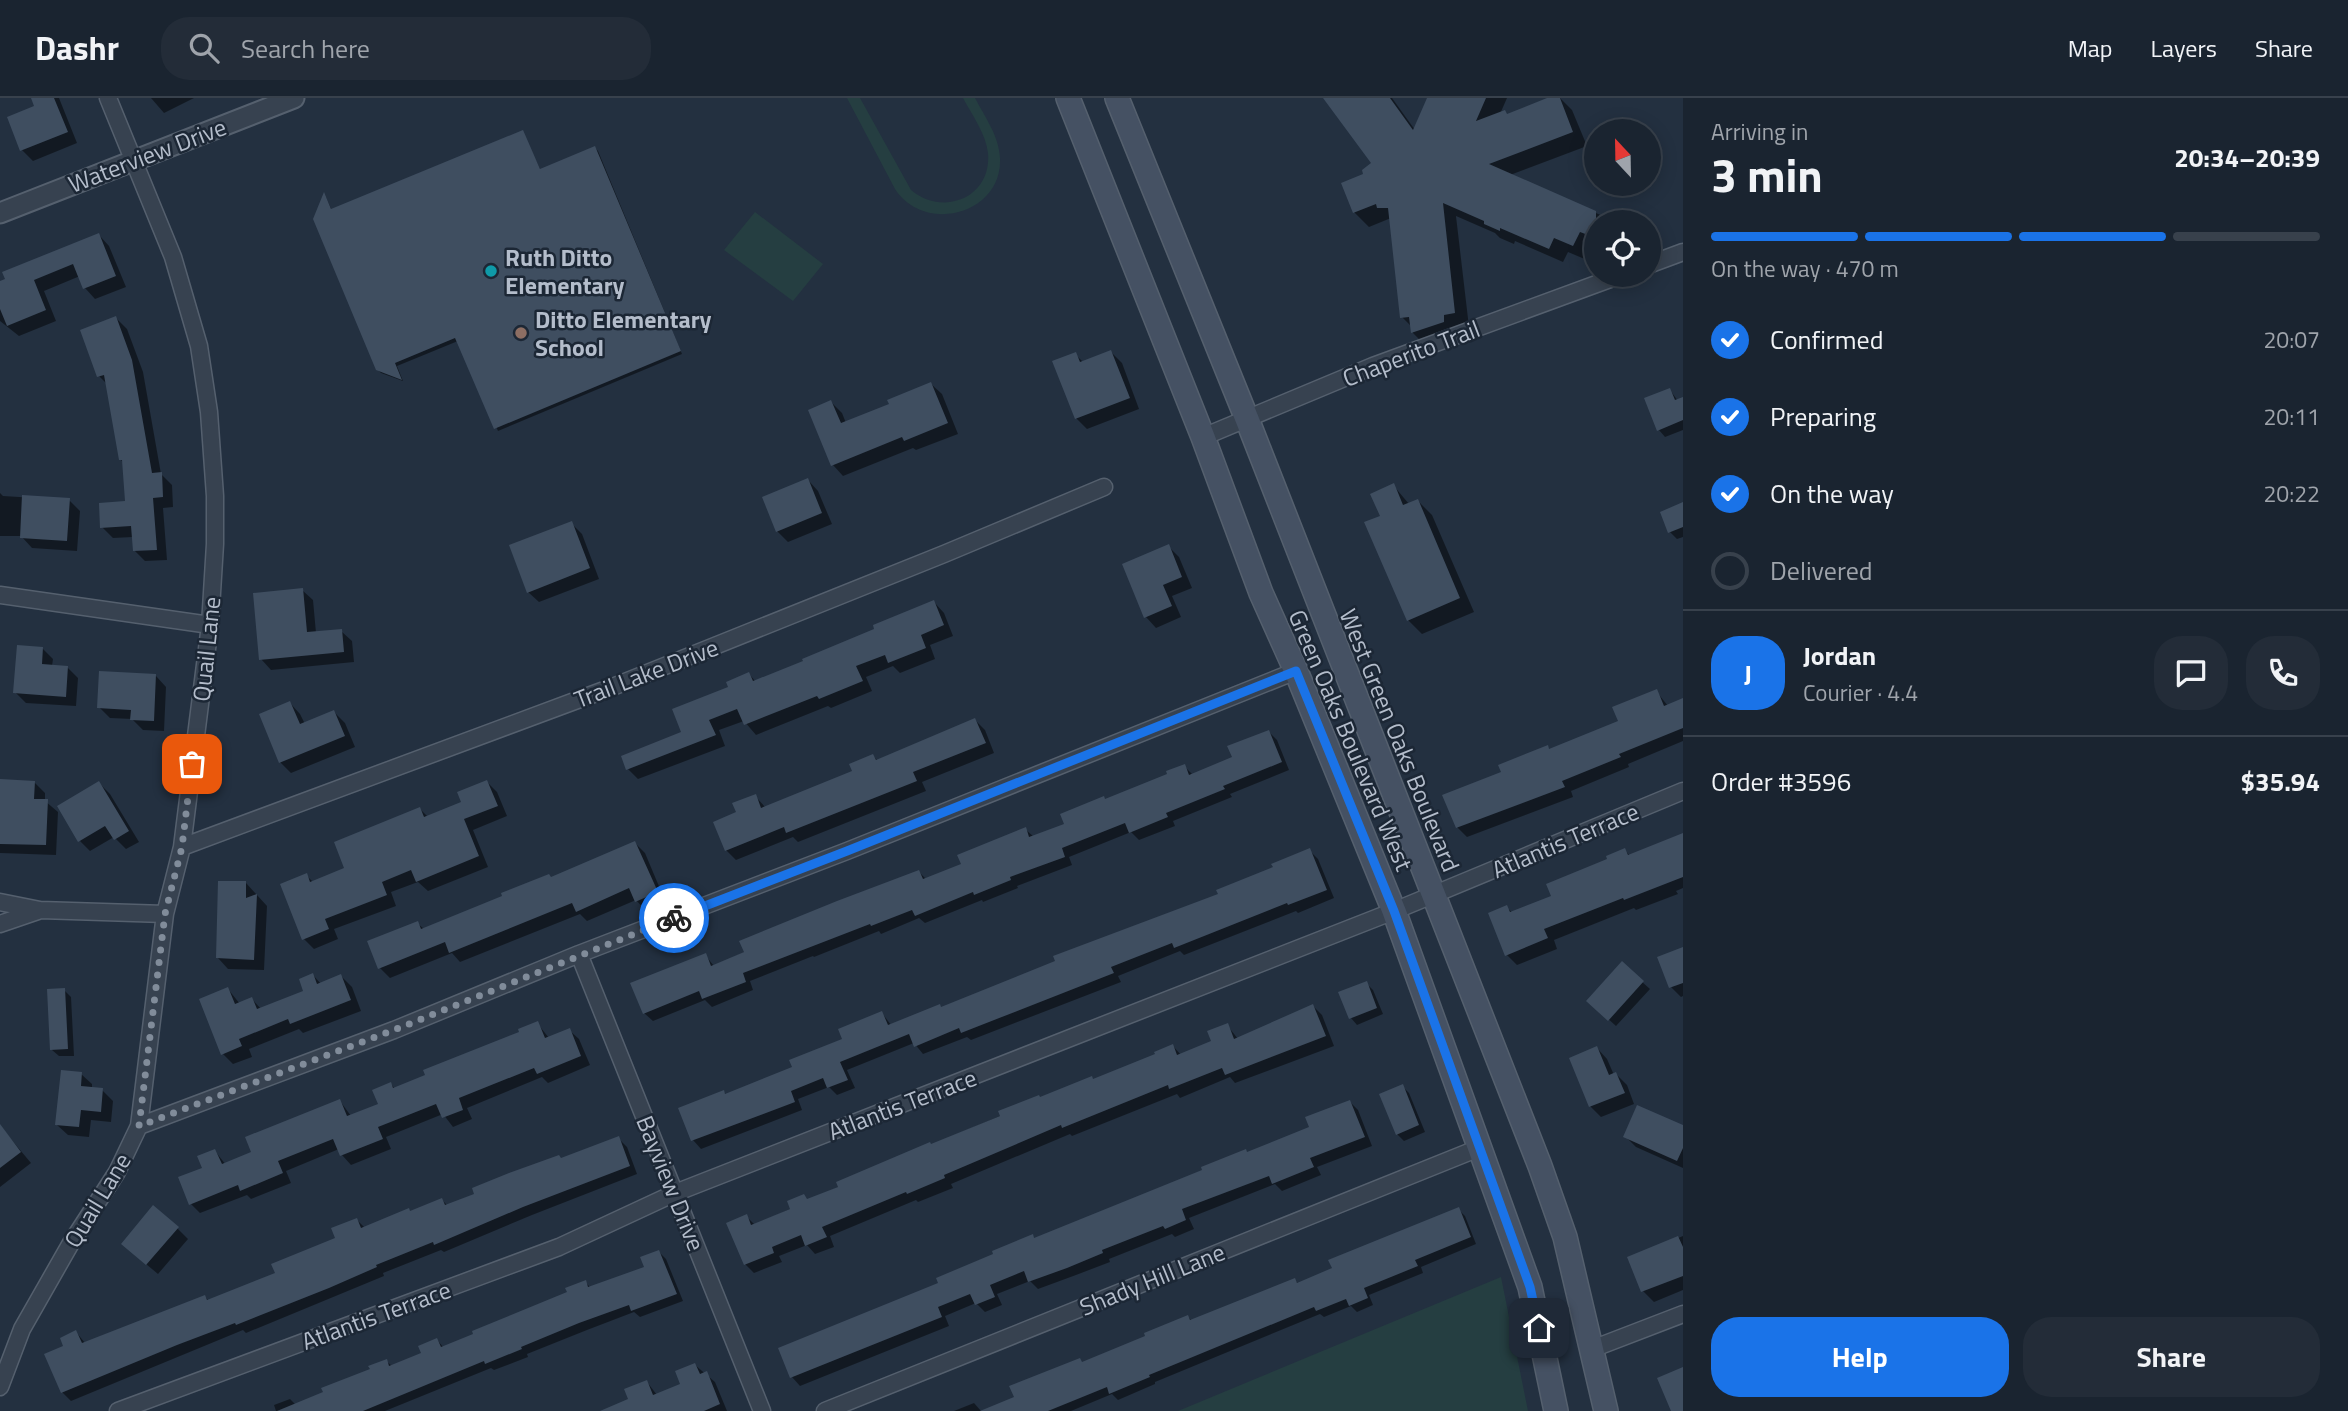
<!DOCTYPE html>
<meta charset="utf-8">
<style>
body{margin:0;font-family:"Titillium Web",sans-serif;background:#232c38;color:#f1f3f6;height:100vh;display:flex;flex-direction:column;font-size:26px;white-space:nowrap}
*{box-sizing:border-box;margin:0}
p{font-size:23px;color:#9fa4ab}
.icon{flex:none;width:38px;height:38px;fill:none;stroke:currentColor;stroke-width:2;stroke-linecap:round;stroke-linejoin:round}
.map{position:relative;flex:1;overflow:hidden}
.side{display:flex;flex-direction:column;background:#1a2430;width:665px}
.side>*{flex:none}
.needle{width:46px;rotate:338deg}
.fabs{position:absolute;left:1584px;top:21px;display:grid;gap:14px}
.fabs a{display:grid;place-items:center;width:77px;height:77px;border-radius:50%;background:#1a2430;box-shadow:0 4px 18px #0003,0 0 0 2px #38414c;font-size:35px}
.pin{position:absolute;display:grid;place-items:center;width:60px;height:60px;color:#fff;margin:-30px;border-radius:14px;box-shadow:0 4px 10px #0006}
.courier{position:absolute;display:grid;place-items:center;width:70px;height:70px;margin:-35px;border:5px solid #1a73e8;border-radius:50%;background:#fff;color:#222;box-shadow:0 2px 9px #0007}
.summary em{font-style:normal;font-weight:700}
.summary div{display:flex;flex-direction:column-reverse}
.summary{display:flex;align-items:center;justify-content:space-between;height:119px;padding:0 28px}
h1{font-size:46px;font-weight:700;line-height:52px}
.bar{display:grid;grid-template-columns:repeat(4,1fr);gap:10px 7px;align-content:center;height:84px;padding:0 28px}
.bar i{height:9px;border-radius:5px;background:#38414c}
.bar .active{background:#1a73e8}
.bar p{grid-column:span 4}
.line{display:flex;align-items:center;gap:18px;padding:0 28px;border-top:2px solid #38414c}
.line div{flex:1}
.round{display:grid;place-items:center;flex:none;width:74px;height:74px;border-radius:28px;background:#232c38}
ol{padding:0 28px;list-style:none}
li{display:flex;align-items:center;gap:21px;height:77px}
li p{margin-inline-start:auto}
li .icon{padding:7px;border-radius:50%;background:#1a73e8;color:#fff;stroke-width:4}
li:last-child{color:#9fa4ab}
li i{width:38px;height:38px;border:4px solid #38414c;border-radius:50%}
.button{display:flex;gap:14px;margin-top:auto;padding:14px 28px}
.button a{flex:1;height:80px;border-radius:28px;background:#1a73e8;color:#fff;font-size:28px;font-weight:700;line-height:80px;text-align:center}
.button a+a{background:#232c38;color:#f1f3f6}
header{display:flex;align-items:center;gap:42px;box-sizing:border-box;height:98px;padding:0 35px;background:#1a2430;border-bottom:2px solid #38414c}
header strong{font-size:33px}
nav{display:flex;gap:38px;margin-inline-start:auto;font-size:24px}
.search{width:490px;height:63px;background:#232c38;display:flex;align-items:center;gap:18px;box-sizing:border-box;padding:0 24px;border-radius:28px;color:#9fa4ab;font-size:26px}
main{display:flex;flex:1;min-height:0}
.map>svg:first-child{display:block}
</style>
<header>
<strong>Dashr</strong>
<div class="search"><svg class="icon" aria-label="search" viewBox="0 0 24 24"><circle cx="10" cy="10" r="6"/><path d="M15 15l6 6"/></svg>Search here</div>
<nav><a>Map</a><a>Layers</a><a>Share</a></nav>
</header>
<main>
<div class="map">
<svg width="1683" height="1313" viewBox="0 0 1683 1313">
<rect width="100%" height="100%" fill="#233040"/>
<path fill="#253e41" d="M847,0H860L911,92C943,119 992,100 988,55C986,36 972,17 963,0H975C985,19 999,38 1000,60C1003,116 925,137 895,91Z
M755,114L823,166L793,203L724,152Z
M1501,1179L1528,1313H1178Z"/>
<path fill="#0007" d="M33,0H59L77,45L33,63L22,52L9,20L37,9Z
M151,0H194L164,15Z
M1324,0H1392L1415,32L1429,0H1507L1500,16L1508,17L1552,0H1560L1572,12L1587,48L1510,77L1605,119L1611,124H1596V148L1587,162L1568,154L1563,164L1515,143L1514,146L1500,140L1495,135L1456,118L1469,229L1427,249L1413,235L1412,229L1402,219L1391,120L1369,129L1354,114L1365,77L1373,66Z
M522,34L541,73L595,50L598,53L682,256L498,333L458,243L397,268L403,283L381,275L377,271L325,97L332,113Z
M99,137L109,148L126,189L95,201L85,190L80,178L44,193L56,223L19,238L0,223V185Z
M116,220L127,231L143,274L161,376L172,387L173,409L163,410L167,462L145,463L134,452L133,439L113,440L102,429L127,405L124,365L121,362L108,287L99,278Z
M1111,254L1122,265L1139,311L1087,331L1076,320L1075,256L1084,265Z
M931,286L942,296L958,336L916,352L913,350L843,378L833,367L831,304L842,315L846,325L891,307Z
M1670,292L1678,303L1683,301V332L1665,339L1659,332Z
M808,382L818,393L832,426L788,444L777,433Z
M1393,387L1409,406L1418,403L1432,417L1474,514L1422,536L1408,522L1382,419Z
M0,395L3,398L69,402L80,413L77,453L32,450L21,438H0Z
M1683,406V439L1677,441L1670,434L1662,415Z
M571,425L582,436L599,481L539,504L528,494Z
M1168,448L1179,459L1192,490L1172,498L1181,519L1156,530L1146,519Z
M302,492L313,502L316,535L341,533L352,543L354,564L271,572L261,561Z
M934,504L944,515L953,538L930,547L935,561L900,575L893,568L866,579L872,593L831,610L828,608L756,637L744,623L719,632L725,648L638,681L628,671L683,635L731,590L749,576L756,584L877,532Z
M42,550L53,561L52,568L67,569L78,580L76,608L26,605L15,594Z
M156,578L166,589L164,633L143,632L132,621L110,620L99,609Z
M1656,593L1668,608L1683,602V643L1628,666L1629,669L1571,693L1573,699L1467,739L1457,729L1503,675L1550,652L1620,624Z
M290,605L300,616L305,626L334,614L345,625L355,649L291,675L280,664Z
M975,622L985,632L994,655L922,684L926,693L798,744L793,739L736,762L726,752L738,715L755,698L766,710L854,674L873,658L878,663Z
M1269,634L1277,642L1289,672L1230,696L1232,699L1173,723L1175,728L1139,742L1131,734L1069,759L1072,767L1017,788L1018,790L983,804L982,802L925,825L919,820L881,836L879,833L814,859L813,858L750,883L753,892L712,909L705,902L653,923L644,915L705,857L714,868L919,774L926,781L963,767L1025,731L1034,739L1066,727L1106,702L1170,677L1184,668L1193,677L1234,660Z
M0,683L34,684L45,695V703L58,714L56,757L0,755Z
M487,684L497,694L507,718L473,732L488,769L428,793L418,784L391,794L396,808L334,831L338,841L314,851L304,841L306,777L313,784L346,771L420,711L428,719L463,705Z
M99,685L110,696L139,744L126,751L114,739L90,753L80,743Z
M1683,736V790L1676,793L1678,796L1636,812L1634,810L1554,842L1557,851L1517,867L1507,857L1506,809L1513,815L1553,798L1625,752L1630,758Z
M635,745L645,755L666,805L646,813L636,802L587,823L580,816L460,864L452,855L390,880L380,870L369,844L417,825L424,831L552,781Z
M1309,752L1318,761L1334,800L1298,815L1296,813L1184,857L1180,853L1118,878L1121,884L971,942L967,939L923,956L914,945L847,972L855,990L837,997L829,989L798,1001L802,1012L701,1051L693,1042L723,994L727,997L794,970L844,942L882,915L891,927L942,910L1220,797Z
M246,785L267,808L264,872L228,871L218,860Z
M1683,851V898L1681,899L1671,889L1659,860Z
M1622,866L1650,891L1616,928L1596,910Z
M313,877L321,886L341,878L352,889L361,913L303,935L299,931L249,951L252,959L233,966L223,956L228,891L240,906L252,901L261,911L306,894Z
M1366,885L1373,892L1383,916L1357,927L1351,920Z
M64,892L71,899L74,958H59L52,952Z
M1313,908L1322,917L1334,948L1235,985L1230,979L1180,1000L1177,996L1072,1038L1070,1036L951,1086L953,1090L918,1104L916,1102L830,1138L834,1149L815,1156L807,1147L779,1158L782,1164L754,1175L745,1166L746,1118L755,1127L931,1047L1041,1001L1094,983L1157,957L1173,948L1181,957L1213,944L1227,927L1238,941Z
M537,925L549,940L569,932L579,941L590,967L548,985L542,979L467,1010L472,1021L453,1029L443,1016L386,1039L391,1051L351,1067L342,1057L339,1051L286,1073L291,1085L251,1101L247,1097L200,1115L191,1106L204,1071L215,1053L226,1067L254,1055L340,1003L351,1018L380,1007L391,986L395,991L521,935Z
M1597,950L1607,961L1614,977L1616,976L1627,987L1634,1006L1601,1019L1590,1008Z
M81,976L92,986V991L102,992L113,1003L111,1024L91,1022L89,1039L68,1037L57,1027Z
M1402,988L1409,995L1425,1034L1404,1043L1397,1036Z
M1350,1004L1358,1012L1372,1048L1317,1069L1321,1077L1282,1093L1275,1086L1189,1120L1194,1131L1175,1139L1172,1136L1109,1161L1110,1164L1076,1177L1038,1191L1030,1183L997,1196L1002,1207L985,1214L976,1205L945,1218L949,1228L800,1288L792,1279L780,1251L940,1186L1035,1141L1311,1030Z
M1638,1009L1683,1029V1070L1636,1049L1625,1038Z
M0,1028L31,1065L0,1089Z
M618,1040L627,1049L637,1076L532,1117L444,1154L441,1152L383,1175L384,1178L246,1235L243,1232L71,1303L62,1294L65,1249L76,1234L85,1245L205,1199L209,1203L277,1176L337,1141L357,1122L365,1130L442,1102L448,1108Z
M1458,1111L1465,1118L1476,1146L1421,1169L1423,1175L1369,1197L1373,1207L1357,1214L1351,1208L1324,1219L1320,1216L1155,1284V1286L1118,1302L1112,1296L1071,1313H983L1016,1300L1083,1265L1147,1239L1188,1219L1192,1223L1294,1182L1299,1186Z
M177,1130L188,1141L158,1176L134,1156Z
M1683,1138V1192L1654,1204L1643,1193L1629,1160Z
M659,1154L666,1161L683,1203L640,1219L634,1214L587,1232L527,1256L528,1259L494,1272L491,1270L385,1313H276L274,1307L290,1301L296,1307L372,1272L386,1263L392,1268L423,1256L437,1242L444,1250L569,1195L585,1184L591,1190L647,1170Z
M695,1267L715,1284L727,1313H612L630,1302L647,1284L657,1297L682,1287Z
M974,1305L981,1313H954Z"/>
<path fill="#3f4e60" d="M31,0H54L68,34L20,53L7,19L34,8Z
M1323,0H1390L1413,32L1427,0H1486L1476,23L1505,12L1507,16L1547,0H1560L1573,34L1489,66L1596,113V140L1580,134L1573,148L1554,140L1549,151L1500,130V133L1484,126V123L1443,105L1455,215L1444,217V224L1411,235L1409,219L1400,220L1388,110H1377L1376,106L1353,115L1341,85L1363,76L1362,72L1371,65Z
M523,32L540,71L595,48L681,253L494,331L455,240L395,265L402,282L376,272L313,121L324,94L331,111Z
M99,135L116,178L83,191L73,166L34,182L46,212L7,228L0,211V183L5,181L2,174Z
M116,218L132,262L152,375L162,374L163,399L153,400L157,452L133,453L131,428L100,430L99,405L125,403L122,362H119L104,277L97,279L80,232Z
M1111,252L1130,300L1075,321L1052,263L1076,254L1080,264Z
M931,284L948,325L904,343L902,339L831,368L808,312L831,302L841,325L889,306L887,302Z
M1670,290L1675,302L1683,299V322L1657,333L1644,300Z
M808,380L822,415L776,434L762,399Z
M1394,385L1403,407L1418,401L1460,500L1407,523L1364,424L1380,418L1370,396Z
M22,397L70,400L67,443L20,440Z
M1683,404V429L1668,435L1660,414Z
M572,423L590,470L527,495L509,447Z
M1169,446L1182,479L1163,487L1172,508L1144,520L1122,466Z
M303,490L307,534L342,531L344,554L259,562L253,495Z
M934,502L944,527L921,537L926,550L888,565L885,557L856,568L863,583L819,601L817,598L744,627L737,611L709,622L716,637L626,672L621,658L681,634L672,611L728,589L726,584L749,574L753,583L803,563L802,561L874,531L873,527Z
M17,547L43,549L42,566L68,568L66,599L13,595Z
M99,573L156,576L154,623L130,622L131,612L97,610Z
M1657,591L1664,608L1683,600V630L1619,656L1621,659L1562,683L1565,689L1456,730L1442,697L1501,674L1498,667L1548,647L1549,651L1618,623L1612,609Z
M290,603L300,626L334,612L345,638L279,665L259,616Z
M975,620L986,645L913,674L917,683L786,735L784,729L725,753L713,724L736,714L732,705L756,696L761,710L852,673L849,666L873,656L876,662Z
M1269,632L1282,664L1223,688L1225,691L1166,715L1168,719L1129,735L1125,725L1062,750L1065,759L1010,779L1011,782L974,797L973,794L915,818L912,812L871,828L870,826L743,875L746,884L702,901L699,893L643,916L630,885L706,855L711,868L744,854L739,843L837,803L919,772L923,781L961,766L957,757L1026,729L1029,739L1064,726L1060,716L1104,698L1105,701L1167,676L1166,673L1185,666L1189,677L1232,659L1227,648Z
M0,681L35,683L34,701H48L46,747L0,746Z
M487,682L498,708L464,721L479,758L416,784L411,772L382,784L387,797L325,821L329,831L302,842L280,786L307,775L310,784L344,770L334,744L420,709L424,719L461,704L457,694Z
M99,683L129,733L114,742L105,728L78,744L57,708Z
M1683,735V779L1624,802L1623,800L1544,831L1548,840L1505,858L1488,815L1507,807L1510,814L1551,798L1546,786L1607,761L1606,758L1625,750L1628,757Z
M635,743L658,794L635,804L629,790L576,814L572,805L449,855L445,844L378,871L367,843L418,823L421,831L502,798L501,795L549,776L551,779Z
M1310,750L1327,792L1288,807L1287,805L1174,850L1172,845L1111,869L1114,875L961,935L959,930L914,949L909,936L840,964L848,982L827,990L823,980L791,993L795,1004L691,1043L678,1010L724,992L725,996L792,969L789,962L842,941L838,931L882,913L888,927L940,906L941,909L1055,863L1053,858L1218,796L1216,792L1273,769L1271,766Z
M218,783H246V800L257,796L254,862L216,860Z
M1683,849V885L1669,890L1657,859Z
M1622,863L1644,883L1608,923L1586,903Z
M313,875L317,886L341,876L351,902L290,926L288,921L239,941L242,948L221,957L199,901L228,889L235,906L252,899L257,911L303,893L299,881Z
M1367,883L1377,910L1349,921L1338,894Z
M65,890L68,951L50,952L47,891Z
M1313,906L1326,938L1225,977L1222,970L1169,991L1168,987L1062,1030L1061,1027L944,1077L945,1080L907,1096L906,1094L822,1129L827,1139L805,1148L801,1137L772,1149L774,1155L744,1167L726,1125L747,1116L751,1127L790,1111L787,1103L804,1096L807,1101L838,1089L836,1084L930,1044L931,1046L1000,1018L998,1013L1039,997L1040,999L1092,978L1093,981L1155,956L1154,954L1173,946L1177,957L1211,943L1207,933L1228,925L1234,941Z
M538,923L545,940L570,930L581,958L537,976L534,970L459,1000L463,1012L442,1020L436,1006L378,1029L383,1041L340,1058L333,1041L278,1063L283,1075L240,1093L238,1087L189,1107L178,1079L202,1070L197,1058L215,1051L222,1066L251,1054L245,1039L340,1001L347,1018L378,1006L372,992L391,984L393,990L425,977L423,972L519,934L518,931Z
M1597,948L1609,977L1616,974L1625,995L1589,1009L1569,960Z
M61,972L82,974L81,988L103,990L101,1014L81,1012L79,1029L55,1027Z
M1403,986L1419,1027L1396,1037L1379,996Z
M1350,1002L1365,1039L1310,1060L1314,1069L1272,1086L1269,1078L1182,1111L1186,1122L1165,1131L1163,1128L1102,1152L1103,1155L1067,1170L1028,1184L1024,1173L990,1187L995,1199L975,1207L970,1196L938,1209L942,1219L790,1280L778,1250L938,1185L936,1180L993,1156L992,1153L1033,1136L1034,1140L1202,1072L1201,1069L1246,1051L1247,1054L1309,1029L1305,1019Z
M1637,1007L1683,1027V1050L1677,1063L1623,1039Z
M0,1026L21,1054L0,1070Z
M619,1038L630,1068L523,1109L434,1147L433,1144L376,1167L377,1169L329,1190L236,1227L235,1225L177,1247L61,1295L44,1256L63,1248L60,1240L76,1232L82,1245L205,1197L207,1202L275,1175L271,1166L335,1140L331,1130L357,1120L361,1130L409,1110L410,1113L442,1100L445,1107L474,1096L472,1090L509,1075L559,1057L561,1060Z
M153,1107L179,1129L146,1167L121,1146Z
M1459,1109L1471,1139L1415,1162L1418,1168L1364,1190L1368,1200L1349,1208L1346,1201L1316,1213L1314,1209L1149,1277L1150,1279L1109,1296L1107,1289L1048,1313H980L1014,1299L1009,1288L1080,1260L1082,1264L1145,1238L1144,1235L1188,1217L1190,1222L1295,1180L1297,1185L1332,1170L1328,1162Z
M1678,1138L1683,1149V1178L1641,1194L1627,1159Z
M659,1152L677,1196L631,1213L629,1207L579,1225L521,1249L522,1251L485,1266L484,1263L363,1313H277L323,1294L321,1290L370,1271L368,1268L387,1261L389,1268L421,1255L418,1248L437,1240L441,1249L473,1236L472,1233L567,1194L565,1190L586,1182L588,1189L644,1169L640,1159Z
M695,1265L700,1276L707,1273L720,1306L704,1313H600L628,1301L624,1291L647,1282L653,1297L680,1286L675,1273Z
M1683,1269V1313H1671L1657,1280Z"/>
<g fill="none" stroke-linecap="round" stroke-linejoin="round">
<g stroke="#55606e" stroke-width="19">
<path id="minor" d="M1648,167L1683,154
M1203,339L1373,268L1621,177
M0,497L210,527
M182,749L615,588L944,456L1104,389
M0,804L40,812L165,816
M0,826L38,813
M579,856L762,1313
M139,1028L394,932L579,856L847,753L1296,573
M1592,1251L1683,1216
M0,1289L22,1231L71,1145L117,1074L139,1028L165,816L182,749L210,527L215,446V398L209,314L199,248L173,159L108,0
M118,1313L559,1149L675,1095L1394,813L1683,693
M825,1313L1479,1050"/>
</g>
<g stroke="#55606e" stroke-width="23">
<path id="tertiary" d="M0,115L294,0"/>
</g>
<g stroke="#55606e" stroke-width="26">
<path id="secondary" d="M1068,0L1203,339L1261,495L1296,573L1394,813L1530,1189L1556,1313
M1117,0L1247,321L1540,1068L1565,1139L1606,1313"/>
</g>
<use href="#minor" stroke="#374250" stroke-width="16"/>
<use href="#tertiary" stroke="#374250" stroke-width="19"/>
<use href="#secondary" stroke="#455163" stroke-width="23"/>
</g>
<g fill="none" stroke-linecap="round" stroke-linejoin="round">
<path stroke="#818c9a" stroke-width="7" stroke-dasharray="0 12.6" d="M192,666L182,749L165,816L139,1028L394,932L674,820"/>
<path stroke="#1a73e8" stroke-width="9" d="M674,820L847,753L1296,573L1394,813L1530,1189L1539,1230"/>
</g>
<circle fill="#0f9aa8" stroke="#1c2735" stroke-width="2.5" cx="491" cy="173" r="7"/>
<circle fill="#8d6e63" stroke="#1c2735" stroke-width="2.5" cx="521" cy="235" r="7"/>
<g text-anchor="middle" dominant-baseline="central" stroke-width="5" stroke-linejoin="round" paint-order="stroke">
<g font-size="24" fill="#b4bdcb" stroke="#1c2735">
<text transform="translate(147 57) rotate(-21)">Waterview Drive</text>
<text transform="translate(1411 255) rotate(-21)">Chaperito Trail</text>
<text transform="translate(206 551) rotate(-84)">Quail Lane</text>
<text transform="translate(646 575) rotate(-21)">Trail Lake Drive</text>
<text transform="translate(1351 642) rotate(67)">Green Oaks Boulevard West</text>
<text transform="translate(1400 642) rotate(68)">West Green Oaks Boulevard</text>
<text transform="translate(1565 742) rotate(-23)">Atlantis Terrace</text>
<text transform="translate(902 1006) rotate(-21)">Atlantis Terrace</text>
<text transform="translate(671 1085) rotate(68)">Bayview Drive</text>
<text transform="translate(97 1102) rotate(-59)">Quail Lane</text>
<text transform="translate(1152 1181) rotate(-22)">Shady Hill Lane</text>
<text transform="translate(376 1217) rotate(-20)">Atlantis Terrace</text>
</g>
<g font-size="24" font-weight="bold" fill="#b4bdcb" stroke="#1c2735" text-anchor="start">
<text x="505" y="159">Ruth Ditto<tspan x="505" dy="28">Elementary</tspan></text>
<text x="535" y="221">Ditto Elementary<tspan x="535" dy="28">School</tspan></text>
</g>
</g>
</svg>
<div class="fabs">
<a><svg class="needle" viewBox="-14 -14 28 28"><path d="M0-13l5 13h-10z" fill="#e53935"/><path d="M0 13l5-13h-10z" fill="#9fa4ab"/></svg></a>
<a><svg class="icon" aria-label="locate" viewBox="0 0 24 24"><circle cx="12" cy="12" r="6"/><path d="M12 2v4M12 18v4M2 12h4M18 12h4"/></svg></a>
</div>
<div class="pin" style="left:192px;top:666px;background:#ea580c"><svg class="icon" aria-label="bag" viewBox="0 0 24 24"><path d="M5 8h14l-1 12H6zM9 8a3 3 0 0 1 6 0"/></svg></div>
<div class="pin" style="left:1539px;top:1230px;background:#1f2937"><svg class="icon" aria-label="home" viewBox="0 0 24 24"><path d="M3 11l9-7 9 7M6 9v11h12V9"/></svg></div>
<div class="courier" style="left:674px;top:820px"><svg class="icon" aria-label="bike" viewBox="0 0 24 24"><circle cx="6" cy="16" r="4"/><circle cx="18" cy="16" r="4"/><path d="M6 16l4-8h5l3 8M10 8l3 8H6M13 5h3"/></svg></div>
</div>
<section class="side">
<div class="summary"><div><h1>3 min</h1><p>Arriving in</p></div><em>20:34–20:39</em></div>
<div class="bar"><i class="active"></i><i class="active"></i><i class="active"></i><i></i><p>On the way · 470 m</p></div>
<ol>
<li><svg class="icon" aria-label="check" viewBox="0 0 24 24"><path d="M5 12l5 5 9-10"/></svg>Confirmed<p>20:07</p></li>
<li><svg class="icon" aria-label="check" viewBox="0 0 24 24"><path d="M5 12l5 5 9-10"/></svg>Preparing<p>20:11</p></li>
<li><svg class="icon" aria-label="check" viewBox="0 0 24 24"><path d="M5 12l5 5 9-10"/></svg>On the way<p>20:22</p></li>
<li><i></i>Delivered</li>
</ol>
<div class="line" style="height:126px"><b class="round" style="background:#1a73e8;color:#fff">J</b><div><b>Jordan</b><p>Courier · 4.4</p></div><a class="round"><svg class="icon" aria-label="chat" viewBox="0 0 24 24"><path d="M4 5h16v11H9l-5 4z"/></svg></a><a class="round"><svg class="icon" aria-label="phone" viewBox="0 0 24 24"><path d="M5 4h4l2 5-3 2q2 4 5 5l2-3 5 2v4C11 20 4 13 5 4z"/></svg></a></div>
<div class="line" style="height:91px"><div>Order #3596</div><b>$35.94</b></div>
<div class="button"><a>Help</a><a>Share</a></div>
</section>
</main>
